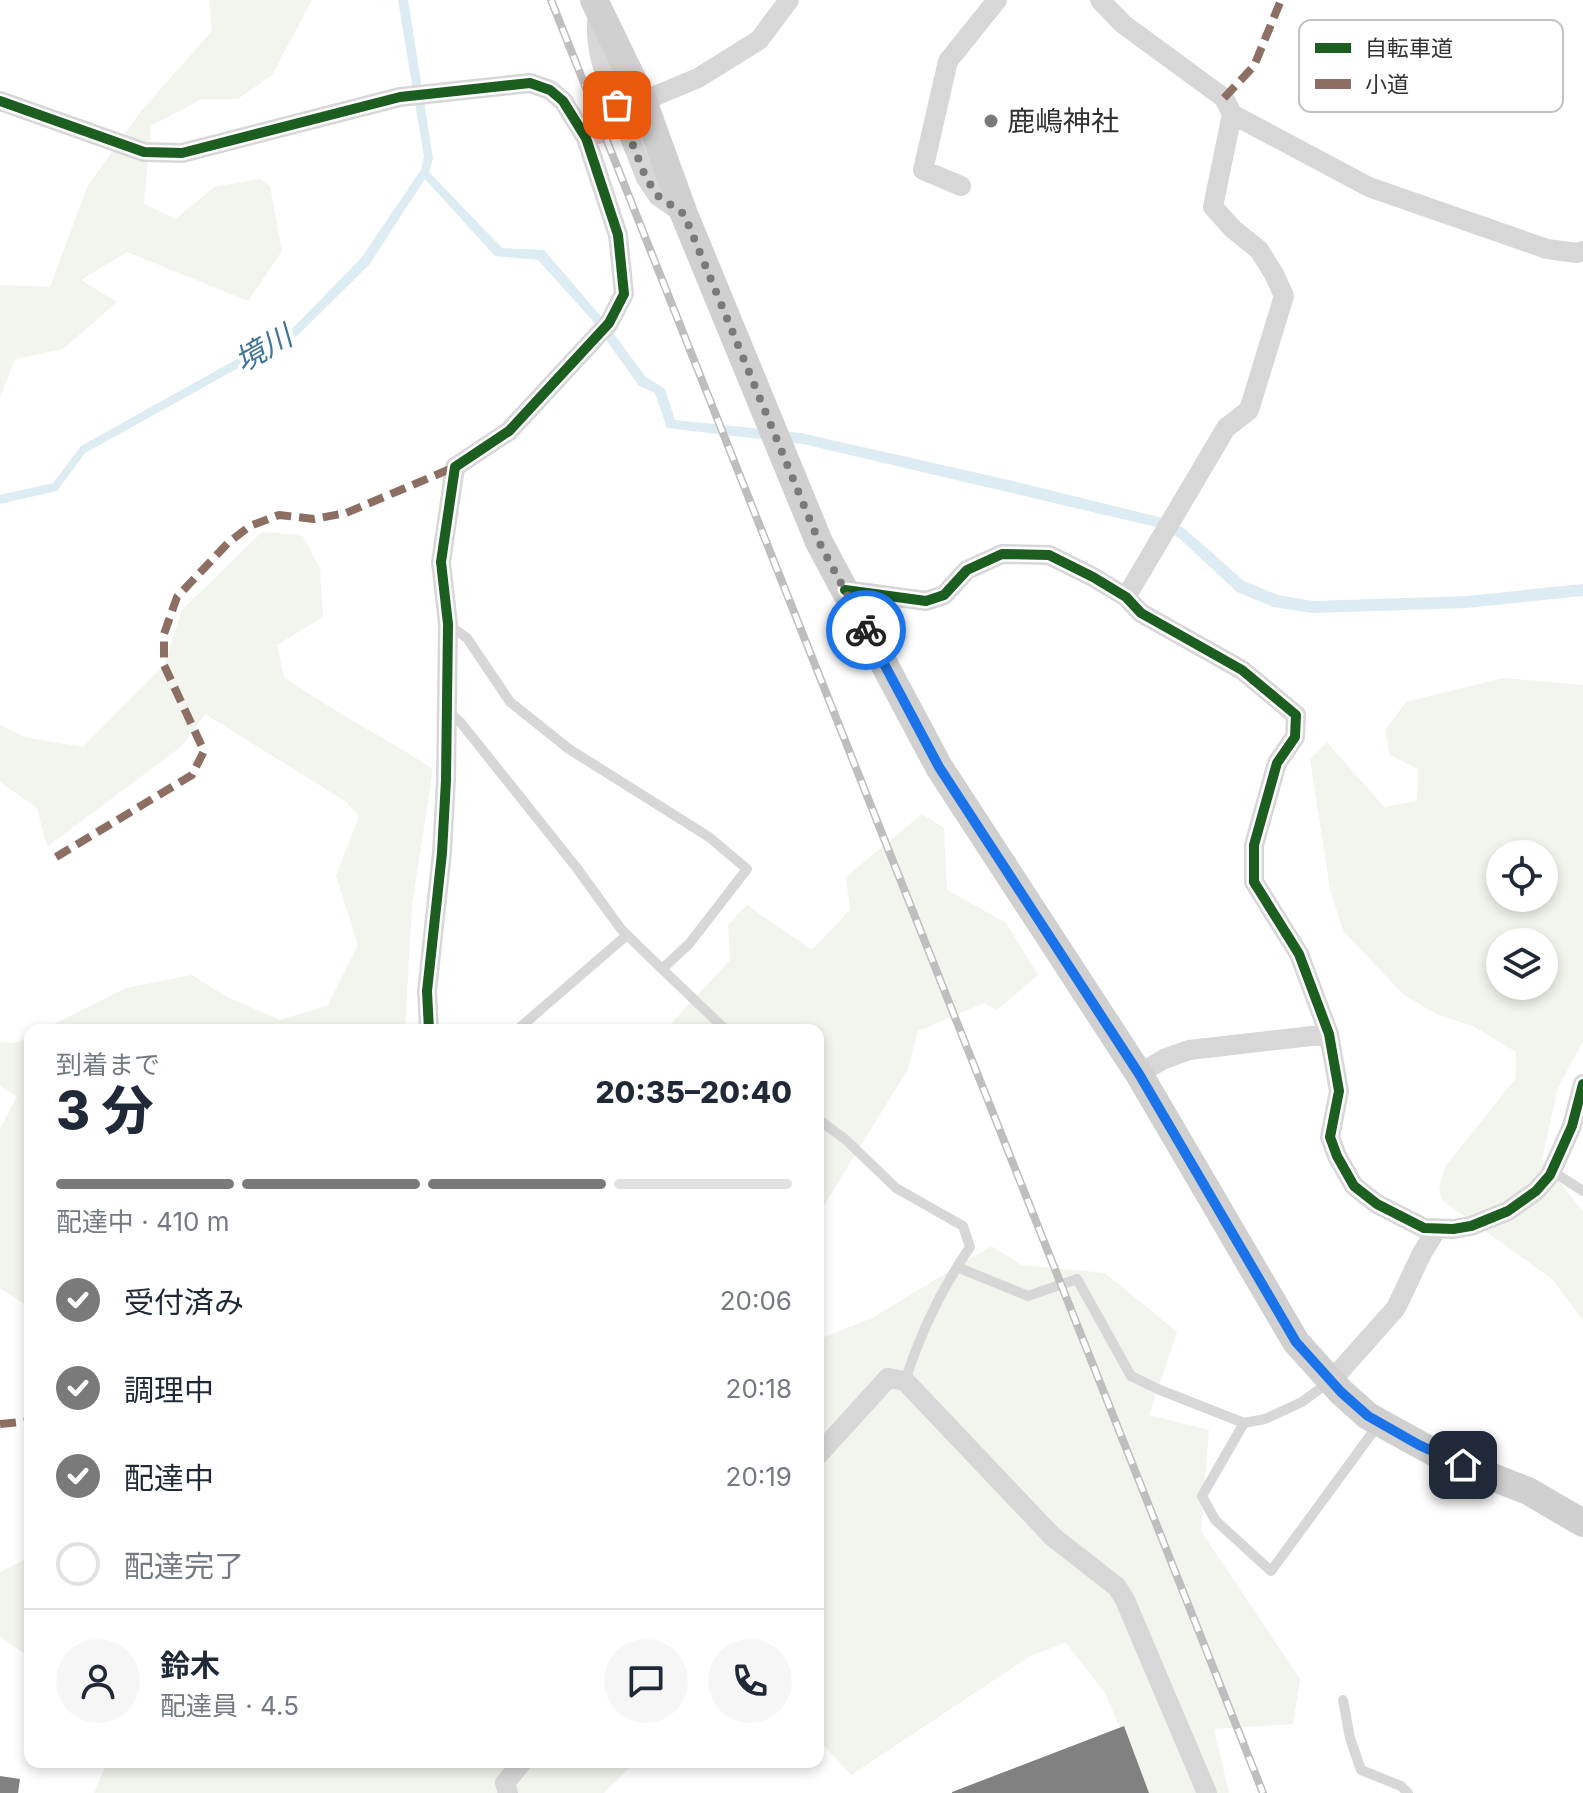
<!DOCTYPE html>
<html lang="ja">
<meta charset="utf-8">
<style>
body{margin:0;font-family:Inter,"Noto Sans JP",sans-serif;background:#f6f6f7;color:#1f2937;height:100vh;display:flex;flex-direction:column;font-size:30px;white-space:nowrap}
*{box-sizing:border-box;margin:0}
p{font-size:26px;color:#747a83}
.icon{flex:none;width:44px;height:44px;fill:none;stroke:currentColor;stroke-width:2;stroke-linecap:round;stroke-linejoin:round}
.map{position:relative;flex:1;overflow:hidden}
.drawer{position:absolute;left:24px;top:1024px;width:800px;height:744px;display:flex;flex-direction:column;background:#fff;border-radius:16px;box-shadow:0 4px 12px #0003}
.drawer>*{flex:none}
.buttons{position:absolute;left:1486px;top:840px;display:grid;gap:16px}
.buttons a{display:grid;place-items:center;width:72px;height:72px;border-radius:50%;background:#fff;box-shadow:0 4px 12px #0003;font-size:40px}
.pin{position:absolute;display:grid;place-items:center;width:68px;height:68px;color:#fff;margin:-34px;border-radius:16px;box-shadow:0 4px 12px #0006}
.courier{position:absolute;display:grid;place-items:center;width:80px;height:80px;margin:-40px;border:6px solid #1a73e8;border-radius:50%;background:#fff;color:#222;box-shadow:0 2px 10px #0007}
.summary em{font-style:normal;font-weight:800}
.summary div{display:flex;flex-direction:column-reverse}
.summary{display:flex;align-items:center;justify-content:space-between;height:136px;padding:0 32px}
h1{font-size:52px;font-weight:800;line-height:60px}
.bar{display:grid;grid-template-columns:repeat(4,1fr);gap:12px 8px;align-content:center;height:96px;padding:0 32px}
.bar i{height:10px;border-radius:6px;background:#e0e1e3}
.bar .active{background:#7a7a7a}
.bar p{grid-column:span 4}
.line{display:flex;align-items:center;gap:20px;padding:0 32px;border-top:2px solid #e0e1e3}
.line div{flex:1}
.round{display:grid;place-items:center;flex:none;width:84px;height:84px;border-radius:42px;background:#f6f6f7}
ol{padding:0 32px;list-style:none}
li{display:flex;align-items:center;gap:24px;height:88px}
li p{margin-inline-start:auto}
li .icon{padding:8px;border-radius:50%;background:#7a7a7a;color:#fff;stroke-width:4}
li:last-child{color:#747a83}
li i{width:44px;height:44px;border:4px solid #e0e1e3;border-radius:50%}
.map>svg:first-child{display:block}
</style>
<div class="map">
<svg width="1583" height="1793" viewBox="0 0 1583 1793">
<rect width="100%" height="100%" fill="#fff"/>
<path fill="#f1f5ed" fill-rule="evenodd" d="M209,0H312L272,75L238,99H202L151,126L144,204L176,219L214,187L259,179L270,186L282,251L248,301L127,252L81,280L117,302L63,349L15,359L0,397V285L50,287L87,187L141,111L212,31Z
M262,532L302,535L320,568L323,617L277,645L284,677C332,711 384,737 433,769L412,905L405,1030H42L126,988L192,975L227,997L280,1020L328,1005L358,945L336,876L359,816L345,801L205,714L182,746L47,847L37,808L0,782V725L24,737L83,747L164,665L182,610Z
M1503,678L1583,685V1041L1558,1088L1542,1159L1583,1212V1320L1552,1279L1442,1200L1439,1188L1445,1167L1516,1078V1052L1473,1026L1436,1014L1404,995L1343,931L1330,889L1310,759L1327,742L1384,807L1417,801L1418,769L1390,755L1385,730L1406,702ZM1500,854H1544V898H1500ZM1500,942H1544V986H1500Z
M922,814L944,828L947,890L1006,923L1038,975L997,1010L984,1003L918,1031L908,1069L818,1215V1030H667L668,1027L730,960L728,925L747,905L812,950L850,910L846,877Z
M30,1036V1308L0,1288V1129L17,1096L0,1086V1042L16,1043Z
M991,1246L1022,1265L1105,1273L1177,1332L1149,1415L1209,1430L1201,1531L1300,1679L1293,1724L1214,1729L1229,1793H1149L1105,1693L1066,1643L1032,1655L851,1775L818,1739V1335L822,1338L872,1318Z
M30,1557V1657L0,1637V1572Z
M107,1762H635L604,1793H94Z"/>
<path fill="#ddebf3" d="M398,0H408L433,158L429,172L502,248L544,250L599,314L645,376L665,389L675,420L801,433L1013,481L1163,518L1185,529L1244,581L1278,595L1313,601L1467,596L1583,584V596L1466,608L1313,613L1273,607L1237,592L1179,538L1156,527L803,444L667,428L655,393L639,386L592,320L538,260L495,256L425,179L369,265L298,335L85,453L57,491L0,504V495L53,483L81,446L293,328L362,257L421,170L424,157Z"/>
<path fill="#818181" d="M1124,1726L1149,1793H952V1792Z
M0,1776L20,1779L18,1793H0Z"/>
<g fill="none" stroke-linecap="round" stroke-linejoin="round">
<path stroke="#d7d7d7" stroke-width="10" d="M449,712L461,723L576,867L621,929L662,969L689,944L747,869L709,837L569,749L510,702L467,638L450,626
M662,969L726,1030
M517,1030L627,935
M818,1119L846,1140L896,1188L963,1226L970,1247C942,1288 920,1334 905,1381
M1552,1171L1583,1191
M957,1267L1028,1296L1077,1279L1131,1376L1160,1390L1244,1423L1265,1419L1302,1402L1329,1382
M1244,1423L1202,1496L1215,1520L1271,1571L1378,1425
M1343,1700L1350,1738L1361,1770L1401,1786L1408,1793"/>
<path stroke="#d7d7d7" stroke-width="20" d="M1100,0L1123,24L1224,98L1232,114L1369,187L1547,249L1577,253L1583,251
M598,14C592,53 611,89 625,125
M0,101L144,152L182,153L400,97L530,83L550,90L563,101L586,138L618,235L624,294L609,323L509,431L455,467L441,562L448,624L446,780L442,853L427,991L429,1030
M643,101L698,78L759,40L789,0
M586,138L625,125L646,178L658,196L684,214
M961,186L923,170L948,61L997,0
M845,590L926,601L944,595L967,570L1002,554L1049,555L1093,577L1126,597L1141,613L1242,670L1296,715L1295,737L1277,763L1254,845V882L1299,954L1329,1034L1339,1091L1330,1137L1337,1156L1354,1186L1377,1204L1424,1228L1453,1229L1471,1226L1508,1211L1536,1191L1550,1175L1572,1126L1583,1084
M1126,597L1226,428L1249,410L1284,296L1274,274L1259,250L1233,229L1213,207L1232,114
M1139,1074L1164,1059L1189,1050L1329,1034
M1331,1381L1396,1308L1422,1253L1437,1229
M818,1455L888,1378L905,1381L1053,1537L1117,1587L1125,1600L1207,1793
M508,1793L505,1783L522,1762"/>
<path stroke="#d0d0d0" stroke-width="28" d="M594,0L643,101L684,214L819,542L939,767L1139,1074L1296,1342L1341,1392L1368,1416L1444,1458L1528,1491L1583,1523"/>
<g stroke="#bebebe" stroke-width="8">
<path id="rail" d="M551,0L1263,1793"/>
</g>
<use href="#rail" stroke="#fff" stroke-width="5" stroke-dasharray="15" stroke-linecap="butt"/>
<path stroke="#8d6e63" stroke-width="8" stroke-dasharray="16 8" stroke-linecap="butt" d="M1224,98L1254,66L1281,0
M56,857L192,775L204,751L164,665V634L177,597L228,543L250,526L279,515L314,519L346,513L455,467
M0,1424L30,1421"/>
<g stroke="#fff" stroke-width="15">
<path id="cycleway" d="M0,101L144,152L182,153L400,97L530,83L550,90L563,101L586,138L618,235L624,294L609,323L509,431L455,467L441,562L448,624L446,780L442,853L427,991L429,1030
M845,590L926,601L944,595L967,570L1002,554L1049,555L1093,577L1126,597L1141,613L1242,670L1296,715L1295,737L1277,763L1254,845V882L1299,954L1329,1034L1339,1091L1330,1137L1337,1156L1354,1186L1377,1204L1424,1228L1453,1229L1471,1226L1508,1211L1536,1191L1550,1175L1572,1126L1583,1084"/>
</g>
<use href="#cycleway" stroke="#1b5e20" stroke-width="10"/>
</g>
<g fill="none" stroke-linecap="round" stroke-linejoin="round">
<path stroke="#7a7a7a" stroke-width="8" stroke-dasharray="0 14.4" d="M617,105L646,178L658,196L684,214L819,542L866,630"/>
<path stroke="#1a73e8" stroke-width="10" d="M866,630L939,767L1139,1074L1296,1342L1341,1392L1368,1416L1419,1445L1463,1465"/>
</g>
<circle fill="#7a7a7a" stroke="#fff" stroke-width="3" cx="991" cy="121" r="8"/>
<g text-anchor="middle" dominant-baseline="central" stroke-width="8" stroke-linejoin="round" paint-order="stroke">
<g font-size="28" fill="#333" stroke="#fff" text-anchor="start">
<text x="1007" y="121">鹿嶋神社</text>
</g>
<g font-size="30" font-style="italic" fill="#3f7597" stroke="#fff">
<text transform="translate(263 348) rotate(-30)">境川</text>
</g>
</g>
<rect x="1299" y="20" width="264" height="92" rx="12" fill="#fff" stroke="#c2c2c2" stroke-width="2"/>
<rect x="1315" y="43" width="36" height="10" fill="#1b5e20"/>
<rect x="1315" y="79" width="36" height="10" fill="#8d6e63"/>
<g font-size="22" fill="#333">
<text x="1365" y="56">自転車道</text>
<text x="1365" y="92">小道</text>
</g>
</svg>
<div class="buttons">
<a><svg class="icon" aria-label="locate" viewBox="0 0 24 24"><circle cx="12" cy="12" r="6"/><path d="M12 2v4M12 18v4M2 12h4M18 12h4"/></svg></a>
<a><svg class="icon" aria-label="layers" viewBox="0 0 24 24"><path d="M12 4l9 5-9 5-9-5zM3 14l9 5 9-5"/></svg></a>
</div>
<div class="pin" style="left:617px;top:105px;background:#ea580c"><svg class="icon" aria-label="bag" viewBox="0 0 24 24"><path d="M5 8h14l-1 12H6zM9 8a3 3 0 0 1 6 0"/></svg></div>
<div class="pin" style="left:1463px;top:1465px;background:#1f2937"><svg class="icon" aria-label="home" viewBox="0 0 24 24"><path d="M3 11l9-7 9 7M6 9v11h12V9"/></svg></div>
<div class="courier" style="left:866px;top:630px"><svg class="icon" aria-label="bike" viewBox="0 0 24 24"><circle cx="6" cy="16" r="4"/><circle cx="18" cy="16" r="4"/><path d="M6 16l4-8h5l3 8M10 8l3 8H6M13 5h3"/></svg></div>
<section class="drawer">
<div class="summary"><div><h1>3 分</h1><p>到着まで</p></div><em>20:35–20:40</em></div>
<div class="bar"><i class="active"></i><i class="active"></i><i class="active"></i><i></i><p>配達中 · 410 m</p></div>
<ol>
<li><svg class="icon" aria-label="check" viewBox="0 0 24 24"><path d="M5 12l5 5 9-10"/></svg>受付済み<p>20:06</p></li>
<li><svg class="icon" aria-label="check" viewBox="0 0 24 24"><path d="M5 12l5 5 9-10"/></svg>調理中<p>20:18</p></li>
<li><svg class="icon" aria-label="check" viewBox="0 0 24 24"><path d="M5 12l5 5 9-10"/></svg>配達中<p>20:19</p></li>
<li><i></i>配達完了</li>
</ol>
<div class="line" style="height:144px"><a class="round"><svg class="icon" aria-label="person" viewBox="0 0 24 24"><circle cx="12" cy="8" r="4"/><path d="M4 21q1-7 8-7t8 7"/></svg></a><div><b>鈴木</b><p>配達員 · 4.5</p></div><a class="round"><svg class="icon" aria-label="chat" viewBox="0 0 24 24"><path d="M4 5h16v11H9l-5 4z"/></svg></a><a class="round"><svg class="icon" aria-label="phone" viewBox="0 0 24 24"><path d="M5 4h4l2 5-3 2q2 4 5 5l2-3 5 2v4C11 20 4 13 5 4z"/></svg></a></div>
</section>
</div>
